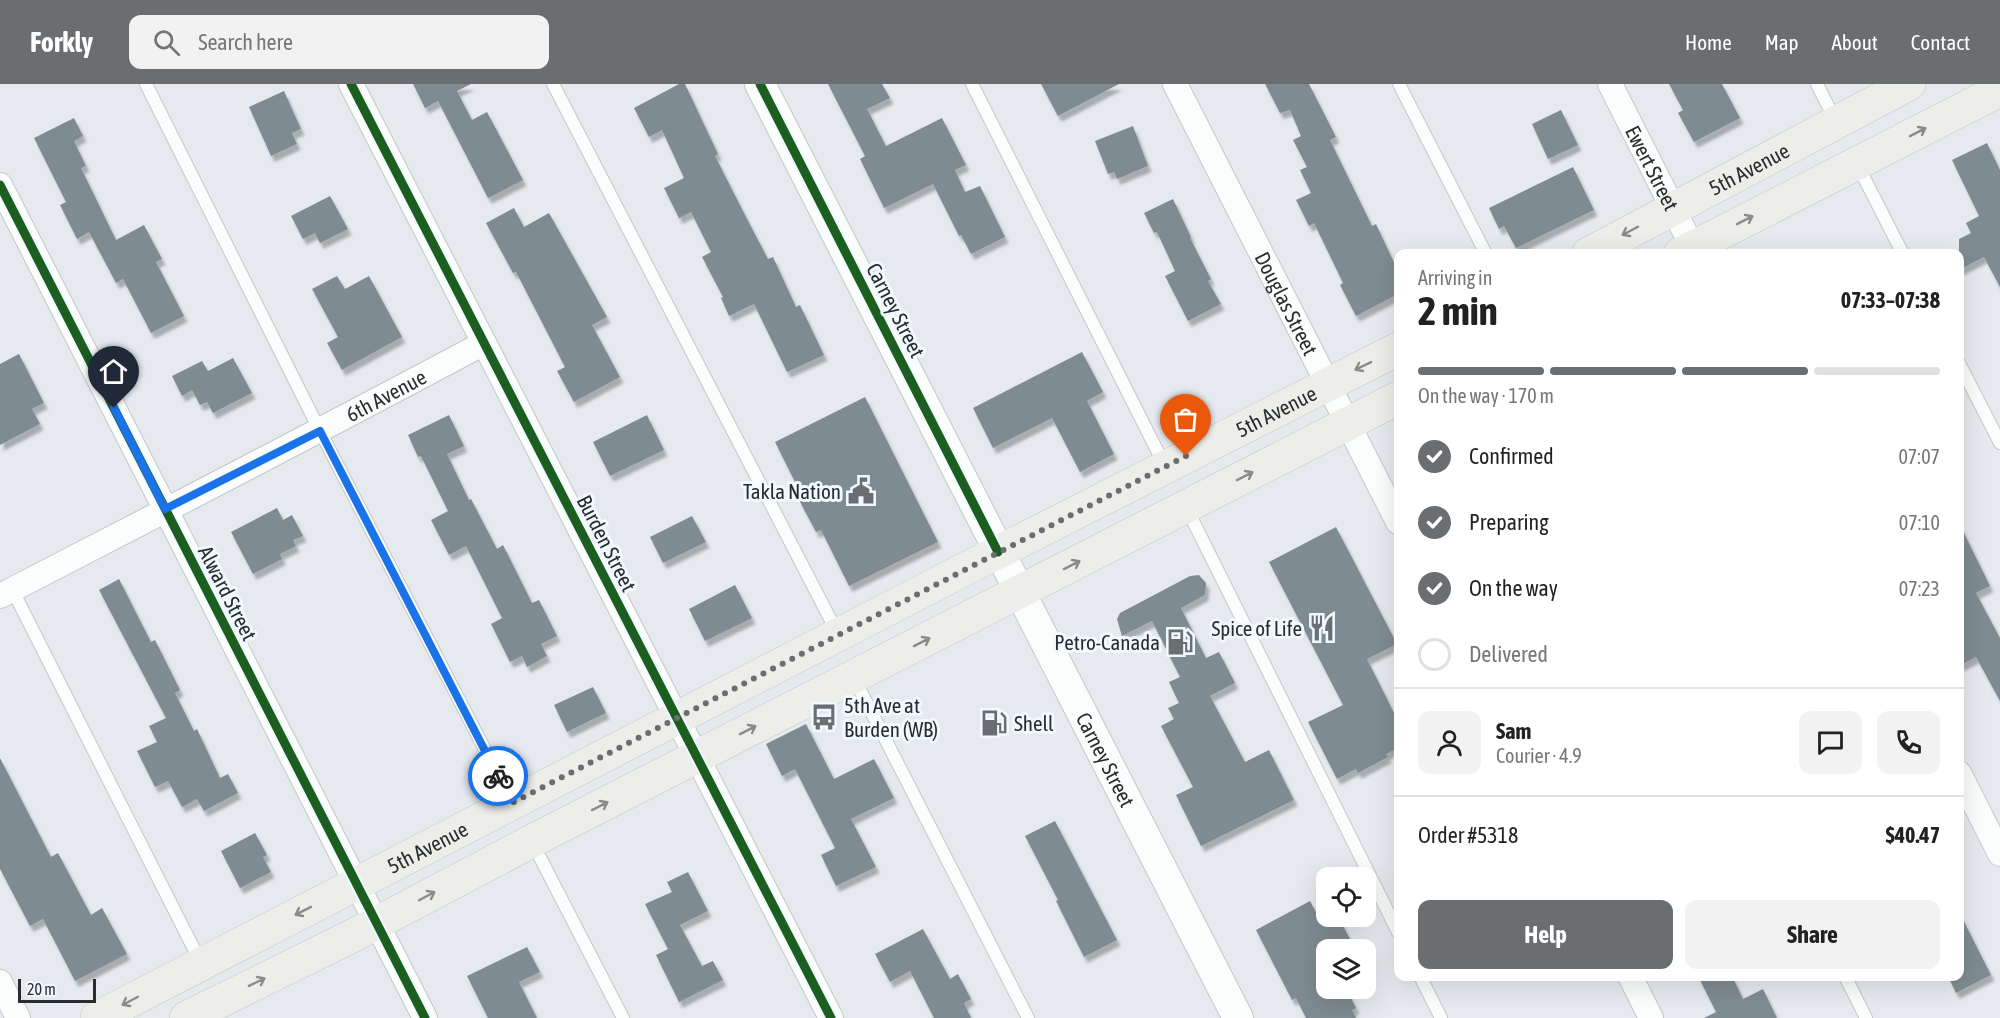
<!DOCTYPE html>
<meta charset="utf-8">
<style>
body{margin:0;font-family:"Asap Condensed",sans-serif;background:#f2f2f2;color:#222;height:100vh;display:flex;flex-direction:column;font-size:22px;white-space:nowrap}
*{box-sizing:border-box;margin:0}
p{font-size:20px;color:#767676}
.icon{flex:none;width:33px;height:33px;fill:none;stroke:currentColor;stroke-width:2;stroke-linecap:round;stroke-linejoin:round}
.map{position:relative;flex:1;overflow:hidden}
.panel{position:absolute;left:1394px;top:165px;width:570px;height:732px;display:flex;flex-direction:column;background:#fff;border-radius:12px;box-shadow:0 6px 24px #0002}
.panel>*{flex:none}
.buttons{position:absolute;left:1316px;top:783px;display:grid;gap:12px}
.buttons a{display:grid;place-items:center;width:60px;height:60px;border-radius:12px;background:#fff;box-shadow:0 6px 24px #0002;font-size:30px}
.scale{position:absolute;left:18px;bottom:15px;width:78px;box-sizing:border-box;padding-left:6px;border:3px solid #282c2e;border-top:0;font-size:16px;line-height:21px;white-space:nowrap;color:#282c2e;-webkit-text-stroke:4px #f0f9fe;paint-order:stroke}
.pin{position:absolute;display:grid;place-items:center;width:51px;height:51px;color:#fff;margin:-62px -26px;border-radius:50% 50% 50% 0;rotate:-45deg;box-shadow:0 0 6px #0007}
.pin .icon{rotate:45deg}
.courier{position:absolute;display:grid;place-items:center;width:60px;height:60px;margin:-30px;border:4px solid #1a73e8;border-radius:50%;background:#fff;color:#222;box-shadow:0 2px 8px #0007}
.headline em{font-style:normal;font-weight:700}
.headline div{display:flex;flex-direction:column-reverse}
.headline{display:flex;align-items:center;justify-content:space-between;height:102px;padding:0 24px}
h1{font-size:39px;font-weight:700;line-height:45px}
.bar{display:grid;grid-template-columns:repeat(4,1fr);gap:9px 6px;align-content:center;height:72px;padding:0 24px}
.bar i{height:8px;border-radius:4px;background:#e0e0e0}
.bar .on{background:#6a6e71}
.bar p{grid-column:span 4}
.line{display:flex;align-items:center;gap:15px;padding:0 24px;border-top:2px solid #e0e0e0}
.line div{flex:1}
.round{display:grid;place-items:center;flex:none;width:63px;height:63px;border-radius:12px;background:#f2f2f2}
ol{padding:0 24px;list-style:none}
li{display:flex;align-items:center;gap:18px;height:66px}
li p{margin-inline-start:auto}
li .icon{padding:6px;border-radius:50%;background:#6a6e71;color:#fff;stroke-width:4}
li:last-child{color:#767676}
li i{width:33px;height:33px;border:3px solid #e0e0e0;border-radius:50%}
.primary-button{display:flex;gap:12px;margin-top:auto;padding:12px 24px}
.primary-button a{flex:1;height:69px;border-radius:12px;background:#6a6e71;color:#fff;font-size:24px;font-weight:700;line-height:69px;text-align:center}
.primary-button a+a{background:#f2f2f2;color:#222}
header{display:flex;align-items:center;gap:36px;box-sizing:border-box;height:84px;padding:0 30px;background:#6a6e71;color:#fff}
header strong{font-size:28px}
nav{display:flex;gap:33px;margin-inline-start:auto;font-size:21px}
.search{width:420px;height:54px;background:#f2f2f2;display:flex;align-items:center;gap:15px;box-sizing:border-box;padding:0 21px;border-radius:12px;color:#767676;font-size:22px}
.map>svg:first-child{display:block}
</style>
<header>
<strong>Forkly</strong>
<div class="search"><svg class="icon" aria-label="search" viewBox="0 0 24 24"><circle cx="10" cy="10" r="6"/><path d="M15 15l6 6"/></svg>Search here</div>
<nav><a>Home</a><a>Map</a><a>About</a><a>Contact</a></nav>
</header>
<div class="map">
<svg width="2000" height="934" viewBox="0 0 2000 934">
<defs>
<filter id="shadow"><feDropShadow dx="3.5" dy="6" stdDeviation="1.5" flood-color="#0004"/></filter>
</defs>
<rect width="100%" height="100%" fill="#e6eaee"/>
<path fill="#7f8b92" filter="url(#shadow)" d="M413,0H471L457,7L472,36L487,28L523,96L488,114L438,17L425,24Z
M679,0H685L718,70L715,72L746,133L768,175L773,173L796,223L800,221L824,271L787,288L754,220L729,232L721,214L723,213L702,173L711,168L691,128L679,134L664,104L684,94L662,46L649,53L634,24Z
M828,0H882L890,14L867,25L886,62L942,34L966,81L955,86L965,108L980,102L1005,153L971,170L961,151L959,152L933,100L884,124L860,75L865,72Z
M1041,0H1119L1058,32Z
M1265,0H1309L1336,53L1330,56L1372,142L1376,140L1398,187V210L1356,232L1340,201L1343,199L1314,139L1309,142L1296,116L1311,109L1300,86L1307,83L1293,56L1301,52L1290,26L1280,29Z
M1669,0H1722L1740,34L1694,58L1678,29L1683,26Z
M284,7L301,45L292,49L297,60L271,72L249,23Z
M1561,26L1578,61L1548,75L1532,40Z
M74,34L83,52L74,57L86,82L81,84L116,156L144,141L162,175L156,178L184,232L151,249L123,195L116,199L89,148L77,155L60,121L66,118L34,54Z
M1133,42L1148,82L1117,95L1114,88L1108,90L1095,57Z
M1987,59L2000,86V203L1984,173L1959,186V155L1971,149L1966,139L1979,132L1952,76Z
M1573,83L1594,126L1516,164L1504,142L1499,145L1489,124Z
M330,112L348,145L320,159L315,149L303,155L291,132Z
M1173,115L1191,153L1190,154L1211,195L1208,197L1221,220L1188,237L1165,192L1175,187L1157,148L1154,149L1144,129Z
M514,124L524,143L549,129L607,233L592,241L620,293L574,318L557,287L565,283L516,188L513,189L486,139Z
M337,192L345,205L369,192L402,253L342,286L327,259L338,253L312,205Z
M1082,268L1103,308L1087,317L1114,370L1080,388L1052,334L993,364L973,324Z
M19,270L44,319L32,325L40,340L0,361V280Z
M233,274L252,309L213,329L207,318L200,321L192,306L182,312L172,292L202,277L208,287Z
M865,313L938,458L849,502L821,446L816,448L799,416L803,414L775,358Z
M449,331L464,362L447,370L469,416L471,415L497,465L503,461L532,519L539,516L557,552L541,560L547,572L527,583L522,572L510,578L491,540L502,534L466,462L449,471L431,436L448,427L421,372L418,373L408,351Z
M647,331L664,366L610,392L593,358Z
M277,424L283,436L292,431L303,452L293,456L296,462L280,470L282,475L253,490L231,448Z
M692,432L706,458L663,479L650,453Z
M1959,439L1990,502L1976,509L2000,554V617L1976,573L1959,582Z
M1336,443L1397,560L1367,575L1398,637V664L1386,670L1388,673L1358,689L1356,685L1337,695L1308,638L1343,621L1269,478Z
M1199,491L1206,499L1205,511L1181,524L1206,574L1219,568L1235,599L1210,612L1245,678L1269,666L1294,716L1201,762L1176,711L1193,703L1161,642L1174,635L1168,624L1179,619L1169,598L1180,593L1152,537L1122,552L1117,535L1120,529L1190,492Z
M119,495L151,558L155,556L180,606L175,609L194,647L197,645L220,694L228,690L238,709L204,727L197,715L182,723L168,697L155,703L137,667L157,658L149,642L166,634L99,506Z
M735,501L752,534L705,557L689,525Z
M593,603L606,629L567,648L554,621Z
M806,640L834,695L874,675L894,714L851,735L876,783L836,802L821,771L835,764L795,685L782,692L766,660Z
M0,674L51,773L58,769L91,831L102,824L127,870L75,897L43,835L30,842L0,785Z
M1055,737L1117,856L1084,873L1056,817L1058,816L1025,752Z
M255,749L267,771L263,773L271,788L240,804L221,767Z
M688,788L708,827L680,841L702,882L713,877L723,896L679,918L656,871L668,865L645,820L672,808L667,798Z
M1310,817L1319,834L1338,832L1354,863L1348,866H1326V904H1346L1356,924L1352,926L1356,934H1306L1296,914L1292,916L1256,846Z
M1959,828L1991,891L1956,909L1948,892H1959Z
M923,845L950,895L958,890L971,915L964,919L971,934H934L910,887L890,898L875,870Z
M527,863L540,888L519,898L537,934H488L467,892Z
M1698,892H1732L1743,915L1763,905L1777,934H1704L1716,928Z"/>
<g fill="none" stroke-linecap="round" stroke-linejoin="round">
<g stroke="#c4c7c9" stroke-width="14">
<path id="service" d="M146,0L320,347L512,718
M553,0L838,550
M972,0L1165,382
M1399,0L1486,170
M1817,0L1835,36
M1857,80L1903,170
M1959,279L2000,359
M1186,423L1398,848
M12,505L201,879
M854,594L1028,934
M532,758L623,934
M1420,892L1441,934
M1845,892L1866,934"/>
</g>
<g stroke="#c4c7c9" stroke-width="26">
<g id="minor">
<path d="M351,0L831,934"/>
<path id="s1" d="M1175,0L1398,438"/>
<path id="s2" d="M1610,0L1696,170"/>
<path d="M0,101L425,934"/>
<path id="s3" d="M0,512C162,428 324,345 484,259"/>
<path d="M1959,689L2000,770"/>
<path d="M1630,892L1651,934"/>
<path d="M0,898L18,934"/>
</g>
</g>
<g stroke="#c4c7c9" stroke-width="32">
<g id="tertiary">
<path id="s4" d="M760,0L1238,934"/>
</g>
</g>
<g stroke="#c4c7c9" stroke-width="34">
<g id="secondary">
<path id="s5" d="M1588,170L1909,0"/>
<path d="M1680,170L2000,6"/>
<path id="s6" d="M97,934L971,482L1398,265"/>
<path d="M186,934L354,851L532,757L1398,314"/>
</g>
</g>
<use href="#service" stroke="#fbfcfc" stroke-width="12"/>
<use href="#minor" stroke="#fbfcfc" stroke-width="24"/>
<use href="#tertiary" stroke="#fbfcfc" stroke-width="30"/>
<use href="#secondary" stroke="#ededea" stroke-width="33"/>
<g stroke="#f0f9fe" stroke-width="13">
<path id="cycleway" d="M351,0L831,934
M760,0L998,468
M0,101L425,934"/>
</g>
<use href="#cycleway" stroke="#1b5e20" stroke-width="9"/>
</g>
<defs><path id="oneway-shaft" d="M-6 0H5M1.5-3L5.5 0L1.5 3" fill="none" stroke-width="1.6" stroke-linecap="round" stroke-linejoin="round" transform="scale(1.5)"/></defs>
<g stroke="#8a8c8c">
<use href="#oneway-shaft" transform="translate(1918 48) rotate(-27)"/>
<use href="#oneway-shaft" transform="translate(1745 136) rotate(-27)"/>
<use href="#oneway-shaft" transform="translate(1630 147) rotate(152)"/>
<use href="#oneway-shaft" transform="translate(1363 282) rotate(154)"/>
<use href="#oneway-shaft" transform="translate(1245 392) rotate(-27)"/>
<use href="#oneway-shaft" transform="translate(1072 481) rotate(-27)"/>
<use href="#oneway-shaft" transform="translate(922 558) rotate(-27)"/>
<use href="#oneway-shaft" transform="translate(748 646) rotate(-27)"/>
<use href="#oneway-shaft" transform="translate(600 722) rotate(-27)"/>
<use href="#oneway-shaft" transform="translate(427 812) rotate(-28)"/>
<use href="#oneway-shaft" transform="translate(303 827) rotate(153)"/>
<use href="#oneway-shaft" transform="translate(257 898) rotate(-26)"/>
<use href="#oneway-shaft" transform="translate(130 917) rotate(152)"/>
</g>
<g fill="none" stroke-linecap="round" stroke-linejoin="round">
<path stroke="#6a6e71" stroke-width="6" stroke-dasharray="0 10.8" d="M498,692L512,719L1186,372"/>
<path stroke="#1a73e8" stroke-width="8" d="M114,324L165,425L320,347L498,692"/>
</g>
<defs>
<g id="civic-bare" transform="scale(2.07)"><path d="M-.6-6.5H3V-4.5H.6V-3L4-1V1h2V6H-6V1h2V-1L-.6-3ZM-1.2 2.5V6h2.4V2.5Z" fill="#6a6e71" stroke="#f0f9fe" stroke-width="2.5" paint-order="stroke"/></g>
<g id="restaurant-bare" transform="scale(2.07)"><path d="M-5-6h1v4h1v-4h1v4h1v-4h1v5L-1.5 .5V6h-2V.5L-5-1ZM5-6V6H3V1.5H1.5Q1.5-4 5-6Z" fill="#6a6e71" stroke="#f0f9fe" stroke-width="2.5" paint-order="stroke"/></g>
<g id="fuel-bare" transform="scale(2.07)"><path d="M-5.5-6h7V0h2V4h1.3V-2.5L3-4.5l.8-.8L6-3V5H2.5V1h-1V6h-7ZM-4.2-4.7v3.2H.2V-4.7Z" fill="#6a6e71" stroke="#f0f9fe" stroke-width="2.5" paint-order="stroke"/></g>
<g id="bus-bare" transform="scale(2.07)"><path d="M-5-6H5V4H4V6H2V4H-2V6H-4V4H-5ZM-3.5-4V0h7V-4ZM-3.5 1.2v1.5H-2V1.2ZM2 1.2v1.5H3.5V1.2Z" fill="#6a6e71" stroke="#f0f9fe" stroke-width="2.5" paint-order="stroke"/></g>
</defs>
<g fill-rule="evenodd">
<use href="#civic-bare" x="861" y="407"/>
<use href="#restaurant-bare" x="1322" y="544"/>
<use href="#fuel-bare" x="1180" y="558"/>
<use href="#bus-bare" x="824" y="633"/>
<use href="#fuel-bare" x="994" y="639"/>
</g>
<g text-anchor="middle" dominant-baseline="central" stroke-width="6" stroke-linejoin="round" paint-order="stroke">
<g font-size="21" fill="#282c2e" stroke="#f0f9fe">
<text stroke="none"><textPath href="#s2" startOffset="94">Ewert Street</textPath></text>
<text stroke="none"><textPath href="#s5" startOffset="182">5th Avenue</textPath></text>
<text stroke="none"><textPath href="#s1" startOffset="246">Douglas Street</textPath></text>
<text transform="translate(896 226) rotate(63)">Carney Street</text>
<text stroke="none"><textPath href="#s3" startOffset="435">6th Avenue</textPath></text>
<text stroke="none"><textPath href="#s6" startOffset="1326">5th Avenue</textPath></text>
<text transform="translate(607 459) rotate(63)">Burden Street</text>
<text transform="translate(228 509) rotate(63)">Alward Street</text>
<text stroke="none"><textPath href="#s4" startOffset="759">Carney Street</textPath></text>
<text stroke="none"><textPath href="#s6" startOffset="372">5th Avenue</textPath></text>
</g>
<g font-size="21" fill="#282c2e" stroke="#f0f9fe" text-anchor="end">
<text x="841" y="407">Takla Nation</text>
<text x="1302" y="544">Spice of Life</text>
<text x="1160" y="558">Petro-Canada</text>
<text x="844" y="621" text-anchor="start">5th Ave at<tspan x="844" dy="24">Burden (WB)</tspan></text>
<text x="1014" y="639" text-anchor="start">Shell</text>
</g>
</g>
</svg>
<div class="buttons">
<a><svg class="icon" aria-label="locate" viewBox="0 0 24 24"><circle cx="12" cy="12" r="6"/><path d="M12 2v4M12 18v4M2 12h4M18 12h4"/></svg></a>
<a><svg class="icon" aria-label="layers" viewBox="0 0 24 24"><path d="M12 4l9 5-9 5-9-5zM3 14l9 5 9-5"/></svg></a>
</div>
<div class="scale">20 m</div>
<div class="pin" style="left:1186px;top:372px;background:#ea580c"><svg class="icon" aria-label="bag" viewBox="0 0 24 24"><path d="M5 8h14l-1 12H6zM9 8a3 3 0 0 1 6 0"/></svg></div>
<div class="pin" style="left:114px;top:324px;background:#1f2937"><svg class="icon" aria-label="home" viewBox="0 0 24 24"><path d="M3 11l9-7 9 7M6 9v11h12V9"/></svg></div>
<div class="courier" style="left:498px;top:692px"><svg class="icon" aria-label="bike" viewBox="0 0 24 24"><circle cx="6" cy="16" r="4"/><circle cx="18" cy="16" r="4"/><path d="M6 16l4-8h5l3 8M10 8l3 8H6M13 5h3"/></svg></div>
<section class="panel">
<div class="headline"><div><h1>2 min</h1><p>Arriving in</p></div><em>07:33–07:38</em></div>
<div class="bar"><i class="on"></i><i class="on"></i><i class="on"></i><i></i><p>On the way · 170 m</p></div>
<ol>
<li><svg class="icon" aria-label="check" viewBox="0 0 24 24"><path d="M5 12l5 5 9-10"/></svg>Confirmed<p>07:07</p></li>
<li><svg class="icon" aria-label="check" viewBox="0 0 24 24"><path d="M5 12l5 5 9-10"/></svg>Preparing<p>07:10</p></li>
<li><svg class="icon" aria-label="check" viewBox="0 0 24 24"><path d="M5 12l5 5 9-10"/></svg>On the way<p>07:23</p></li>
<li><i></i>Delivered</li>
</ol>
<div class="line" style="height:108px"><a class="round"><svg class="icon" aria-label="person" viewBox="0 0 24 24"><circle cx="12" cy="8" r="4"/><path d="M4 21q1-7 8-7t8 7"/></svg></a><div><b>Sam</b><p>Courier · 4.9</p></div><a class="round"><svg class="icon" aria-label="chat" viewBox="0 0 24 24"><path d="M4 5h16v11H9l-5 4z"/></svg></a><a class="round"><svg class="icon" aria-label="phone" viewBox="0 0 24 24"><path d="M5 4h4l2 5-3 2q2 4 5 5l2-3 5 2v4C11 20 4 13 5 4z"/></svg></a></div>
<div class="line" style="height:78px"><div>Order #5318</div><b>$40.47</b></div>
<div class="primary-button"><a>Help</a><a>Share</a></div>
</section>
</div>
